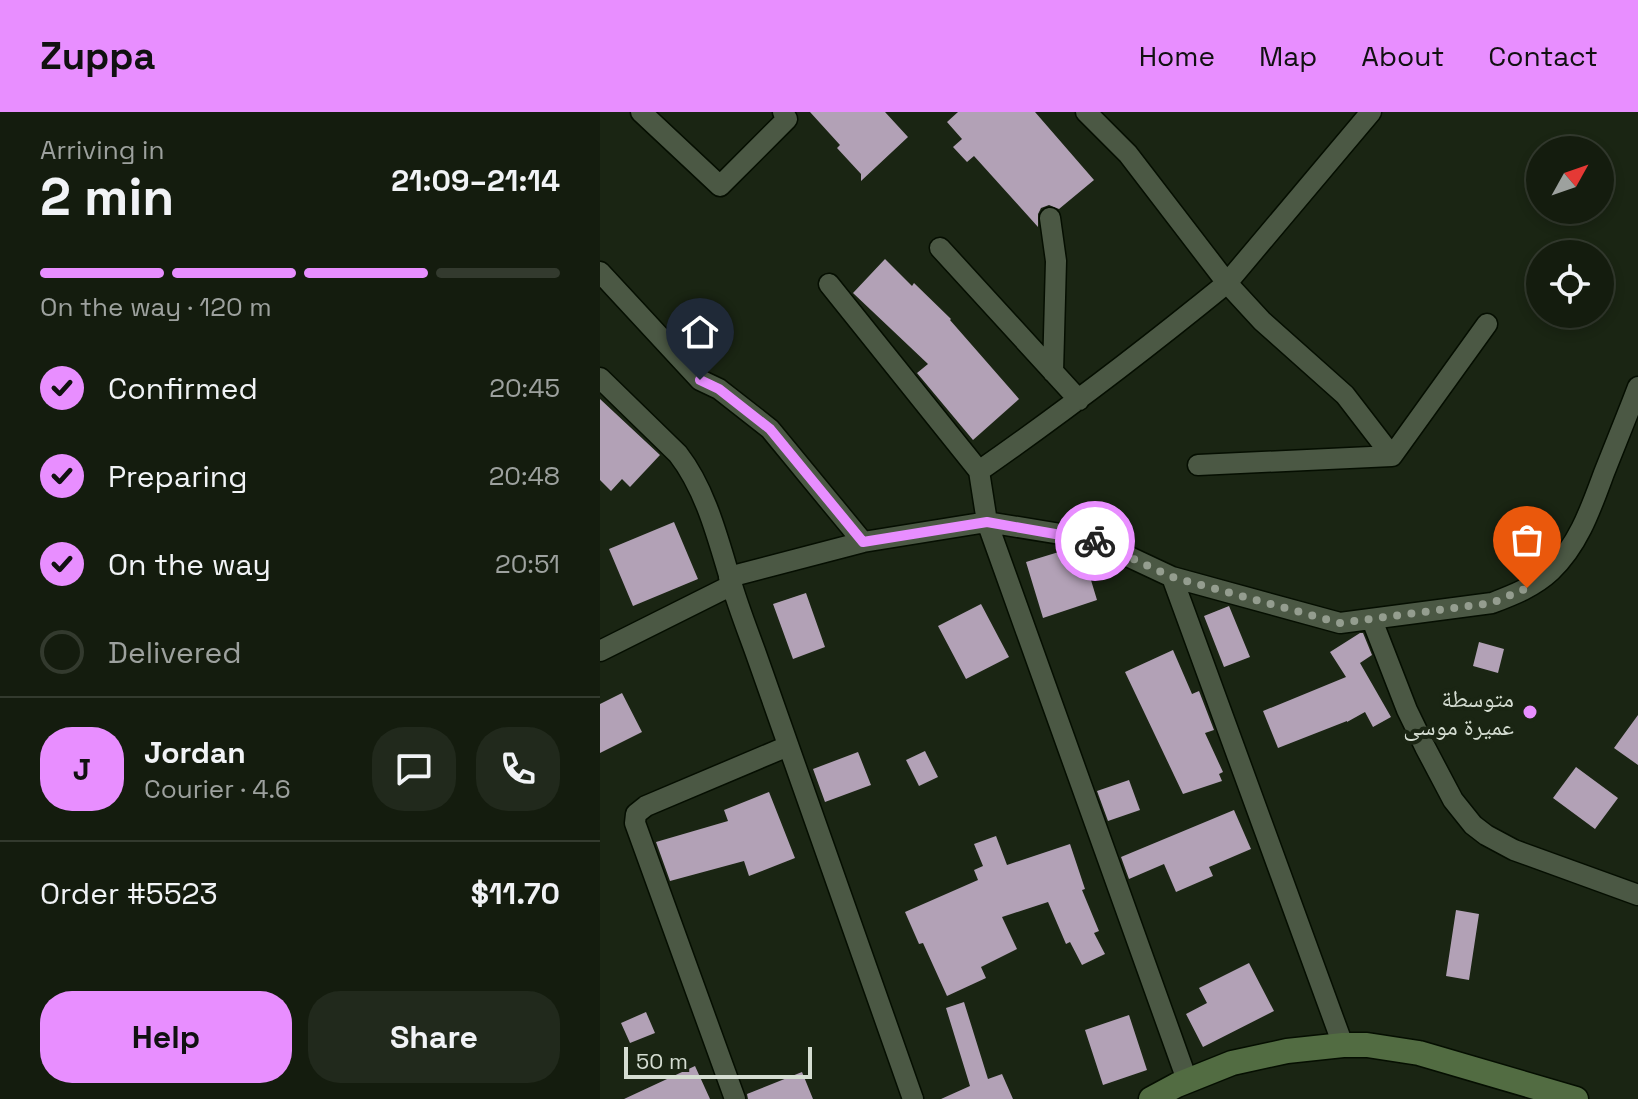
<!DOCTYPE html>
<meta charset="utf-8">
<style>
body{margin:0;font-family:"Space Grotesk","Noto Naskh Arabic",sans-serif;background:#21291c;color:#f1f3f6;height:100vh;display:flex;flex-direction:column;font-size:30px;white-space:nowrap}
*{box-sizing:border-box;margin:0}
p{font-size:26px;color:#9da19e}
.icon{flex:none;width:44px;height:44px;fill:none;stroke:currentColor;stroke-width:2;stroke-linecap:round;stroke-linejoin:round}
.map{position:relative;flex:1;overflow:hidden}
.panel{display:flex;flex-direction:column;background:#141c0e;width:600px}
.panel>*{flex:none}
.needle{width:52px;rotate:50deg}
.tools{position:absolute;left:926px;top:24px;display:grid;gap:16px}
.tools a{display:grid;place-items:center;width:88px;height:88px;border-radius:50%;background:#141c0e;box-shadow:0 4px 12px #0003,0 0 0 2px #333a2e;font-size:40px}
.scale{position:absolute;left:24px;bottom:20px;width:188px;box-sizing:border-box;padding-left:8px;border:4px solid #d5ddd2;border-top:0;font-size:22px;line-height:28px;white-space:nowrap;color:#d5ddd2;-webkit-text-stroke:6px #1a2513;paint-order:stroke}
.pin{position:absolute;display:grid;place-items:center;width:68px;height:68px;color:#fff;margin:-82px -34px;border-radius:50% 50% 50% 0;rotate:-45deg;box-shadow:0 0 8px #0007}
.pin .icon{rotate:45deg}
.courier{position:absolute;display:grid;place-items:center;width:80px;height:80px;margin:-40px;border:6px solid #e88eff;border-radius:50%;background:#fff;color:#222;box-shadow:0 2px 10px #0007}
.head em{font-style:normal;font-weight:700}
.head div{display:flex;flex-direction:column-reverse}
.head{display:flex;align-items:center;justify-content:space-between;height:136px;padding:0 40px}
h1{font-size:52px;font-weight:700;line-height:60px}
.bar{display:grid;grid-template-columns:repeat(4,1fr);gap:12px 8px;align-content:center;height:96px;padding:0 40px}
.bar i{height:10px;border-radius:6px;background:#333a2e}
.bar .active{background:#e88eff}
.bar p{grid-column:span 4}
.line{display:flex;align-items:center;gap:20px;padding:0 40px;border-top:2px solid #333a2e}
.line div{flex:1}
.round{display:grid;place-items:center;flex:none;width:84px;height:84px;border-radius:32px;background:#21291c}
ol{padding:0 40px;list-style:none}
li{display:flex;align-items:center;gap:24px;height:88px}
li p{margin-inline-start:auto}
li .icon{padding:8px;border-radius:50%;background:#e88eff;color:#111;stroke-width:4}
li:last-child{color:#9da19e}
li i{width:44px;height:44px;border:4px solid #333a2e;border-radius:50%}
.primary-button{display:flex;gap:16px;margin-top:auto;padding:16px 40px}
.primary-button a{flex:1;height:92px;border-radius:32px;background:#e88eff;color:#111;font-size:32px;font-weight:700;line-height:92px;text-align:center}
.primary-button a+a{background:#21291c;color:#f1f3f6}
header{display:flex;align-items:center;gap:48px;box-sizing:border-box;height:112px;padding:0 40px;background:#e88eff;color:#111}
header strong{font-size:38px}
nav{display:flex;gap:44px;margin-inline-start:auto;font-size:28px}
main{display:flex;flex:1;min-height:0}
.map>svg:first-child{display:block}
</style>
<header>
<strong>Zuppa</strong>
<nav><a>Home</a><a>Map</a><a>About</a><a>Contact</a></nav>
</header>
<main>
<section class="panel">
<div class="head"><div><h1>2 min</h1><p>Arriving in</p></div><em>21:09–21:14</em></div>
<div class="bar"><i class="active"></i><i class="active"></i><i class="active"></i><i></i><p>On the way · 120 m</p></div>
<ol>
<li><svg class="icon" aria-label="check" viewBox="0 0 24 24"><path d="M5 12l5 5 9-10"/></svg>Confirmed<p>20:45</p></li>
<li><svg class="icon" aria-label="check" viewBox="0 0 24 24"><path d="M5 12l5 5 9-10"/></svg>Preparing<p>20:48</p></li>
<li><svg class="icon" aria-label="check" viewBox="0 0 24 24"><path d="M5 12l5 5 9-10"/></svg>On the way<p>20:51</p></li>
<li><i></i>Delivered</li>
</ol>
<div class="line" style="height:144px"><b class="round" style="background:#e88eff;color:#111">J</b><div><b>Jordan</b><p>Courier · 4.6</p></div><a class="round"><svg class="icon" aria-label="chat" viewBox="0 0 24 24"><path d="M4 5h16v11H9l-5 4z"/></svg></a><a class="round"><svg class="icon" aria-label="phone" viewBox="0 0 24 24"><path d="M5 4h4l2 5-3 2q2 4 5 5l2-3 5 2v4C11 20 4 13 5 4z"/></svg></a></div>
<div class="line" style="height:104px"><div>Order #5523</div><b>$11.70</b></div>
<div class="primary-button"><a>Help</a><a>Share</a></div>
</section>
<div class="map">
<svg width="1038" height="987" viewBox="0 0 1038 987">
<rect width="100%" height="100%" fill="#1a2513"/>
<path fill="#b2a1b6" d="M210,0H285L308,25L261,69V62L237,36L240,33Z
M358,0H435L494,68L459,97L449,93L441,96L438,102V115L374,44L367,50L353,35L362,27L347,10Z
M285,147L312,174L314,171L351,207L350,208L419,287L373,328L317,261L328,252L253,181Z
M0,287L60,343L30,375L22,367L11,379L0,368Z
M74,410L98,467L33,494L9,437Z
M462,439L466,451L484,445L497,488L443,506L426,450Z
M206,481L225,535L193,547L173,492Z
M381,492L409,545L366,567L338,514Z
M629,494L650,545L624,555L604,504Z
M760,521H763L772,543L760,551L791,605L773,615L765,600L747,610V609L678,636L663,599L746,565L730,540Z
M879,530L904,537L898,561L873,554Z
M573,538L592,582L599,579L614,618L605,621L623,660L619,662L622,669L583,682L525,560Z
M22,581L42,620L0,641V592Z
M1038,603V653L1014,636Z
M325,639L338,665L319,674L306,648Z
M258,640L271,673L225,690L213,657Z
M976,655L1018,686L995,717L953,686Z
M529,668L540,698L508,709L497,679Z
M169,680L195,746L149,764L144,749L70,769L56,730L128,709L124,698Z
M634,698L651,737L609,755L613,764L576,780L564,752L529,767L521,745Z
M396,724L407,753L470,732L485,777L482,778L499,819L494,821L505,842L482,853L470,830L466,832L448,790L402,805L417,837L381,855L386,866L347,884L323,831L319,832L305,800L378,768L374,758L383,754L374,732Z
M856,798L879,802L869,868L846,864Z
M649,851L674,899L603,935L586,902L607,891L599,876Z
M364,890L388,967L402,962L413,987H341L370,974L346,896Z
M46,900L55,921L30,931L21,911Z
M529,903L547,958L503,973L485,918Z
M95,954L110,987H24Z
M202,960L213,987H148L147,982Z"/>
<g fill="none" stroke-linecap="round" stroke-linejoin="round">
<g stroke="#050e01" stroke-width="23">
<path id="minor" d="M41,0L120,74L187,7L183,0
M486,0L528,42L627,171L771,0
M450,106L456,149L453,260
M340,136L479,288
M0,160L100,268L119,277L170,317L263,430
M229,172L379,359
M0,266L78,342C106,378 118,427 131,470C138,494 147,517 155,539C207,689 260,838 313,987
M598,353L792,344L887,212
M129,465L263,430L387,410L379,359C465,299 546,237 627,171L662,209L745,283L792,344
M572,465L743,933
M772,508L807,598L825,635L853,688L873,713L886,723L914,738L1038,783
M0,539L132,473
M587,968L387,410L491,427L572,465L740,511L892,491C913,483 934,475 951,459C979,432 991,396 1004,361C1015,333 1027,304 1038,275
M135,987L35,711L36,702L46,694L188,634"/>
</g>
<g stroke="#050e01" stroke-width="27">
<path id="secondary" d="M551,987L577,973L632,951L687,939L743,933H767L819,941L976,987"/>
</g>
<use href="#minor" stroke="#4b5844" stroke-width="20"/>
<use href="#secondary" stroke="#526c42" stroke-width="24"/>
</g>
<g fill="none" stroke-linecap="round" stroke-linejoin="round">
<path stroke="#949d8f" stroke-width="8" stroke-dasharray="0 14.4" d="M495,429L572,465L740,511L892,491L927,476"/>
<path stroke="#e88eff" stroke-width="10" d="M100,268L119,277L170,317L263,430L387,410L495,429"/>
</g>
<circle fill="#e88eff" stroke="#1a2513" stroke-width="3" cx="930" cy="600" r="8"/>
<g text-anchor="middle" dominant-baseline="central" stroke-width="8" stroke-linejoin="round" paint-order="stroke">
<g font-size="24" fill="#d5ddd2" stroke="#1a2513" text-anchor="end">
<text x="914" y="586">متوسطة<tspan x="914" dy="28">عميرة موسى</tspan></text>
</g>
</g>
</svg>
<div class="tools">
<a><svg class="needle" viewBox="-14 -14 28 28"><path d="M0-13l5 13h-10z" fill="#e53935"/><path d="M0 13l5-13h-10z" fill="#9da19e"/></svg></a>
<a><svg class="icon" aria-label="locate" viewBox="0 0 24 24"><circle cx="12" cy="12" r="6"/><path d="M12 2v4M12 18v4M2 12h4M18 12h4"/></svg></a>
</div>
<div class="scale">50 m</div>
<div class="pin" style="left:927px;top:476px;background:#ea580c"><svg class="icon" aria-label="bag" viewBox="0 0 24 24"><path d="M5 8h14l-1 12H6zM9 8a3 3 0 0 1 6 0"/></svg></div>
<div class="pin" style="left:100px;top:268px;background:#1f2937"><svg class="icon" aria-label="home" viewBox="0 0 24 24"><path d="M3 11l9-7 9 7M6 9v11h12V9"/></svg></div>
<div class="courier" style="left:495px;top:429px"><svg class="icon" aria-label="bike" viewBox="0 0 24 24"><circle cx="6" cy="16" r="4"/><circle cx="18" cy="16" r="4"/><path d="M6 16l4-8h5l3 8M10 8l3 8H6M13 5h3"/></svg></div>
</div>
</main>
